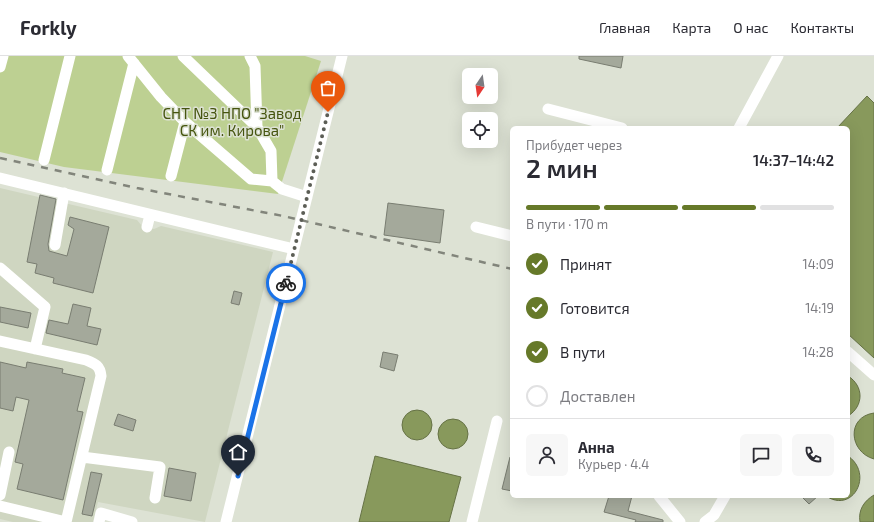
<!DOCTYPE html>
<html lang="ru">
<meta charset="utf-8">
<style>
body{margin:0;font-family:"Exo 2",sans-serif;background:#f7f7f7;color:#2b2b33;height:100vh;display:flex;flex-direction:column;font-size:15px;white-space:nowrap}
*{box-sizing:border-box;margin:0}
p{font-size:13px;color:#7c7c81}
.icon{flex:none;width:22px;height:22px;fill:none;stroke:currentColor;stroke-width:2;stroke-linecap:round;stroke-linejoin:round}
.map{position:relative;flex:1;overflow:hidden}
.sheet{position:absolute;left:510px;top:70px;width:340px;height:372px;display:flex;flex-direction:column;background:#fff;border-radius:6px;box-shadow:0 4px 16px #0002}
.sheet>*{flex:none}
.needle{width:26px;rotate:193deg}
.tools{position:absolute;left:462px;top:12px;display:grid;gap:8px}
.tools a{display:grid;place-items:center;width:36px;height:36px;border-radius:6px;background:#fff;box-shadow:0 4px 16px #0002;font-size:20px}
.pin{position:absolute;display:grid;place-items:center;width:34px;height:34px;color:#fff;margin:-41px -17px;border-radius:50% 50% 50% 0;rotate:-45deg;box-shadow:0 0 4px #0007}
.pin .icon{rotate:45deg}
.courier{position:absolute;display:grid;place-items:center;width:40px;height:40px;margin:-20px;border:3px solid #1a73e8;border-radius:50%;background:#fff;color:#222;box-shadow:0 1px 5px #0007}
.summary em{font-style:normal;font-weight:600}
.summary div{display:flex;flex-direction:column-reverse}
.summary{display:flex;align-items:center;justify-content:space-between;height:68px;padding:0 16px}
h1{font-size:26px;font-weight:600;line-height:30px}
.bar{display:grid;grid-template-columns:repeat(4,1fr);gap:6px 4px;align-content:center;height:48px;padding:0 16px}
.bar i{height:5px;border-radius:3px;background:#e1e1e2}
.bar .current{background:#667929}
.bar p{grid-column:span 4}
.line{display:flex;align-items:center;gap:10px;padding:0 16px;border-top:1px solid #e1e1e2}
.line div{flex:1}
.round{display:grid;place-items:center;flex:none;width:42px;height:42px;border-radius:6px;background:#f7f7f7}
ol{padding:0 16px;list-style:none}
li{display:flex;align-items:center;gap:12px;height:44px}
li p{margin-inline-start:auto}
li .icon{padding:4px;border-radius:50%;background:#667929;color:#fff;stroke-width:4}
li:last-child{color:#7c7c81}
li i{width:22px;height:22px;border:2px solid #e1e1e2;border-radius:50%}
header{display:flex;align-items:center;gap:24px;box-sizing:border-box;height:56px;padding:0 20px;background:#fff;border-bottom:1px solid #e1e1e2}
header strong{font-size:19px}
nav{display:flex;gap:22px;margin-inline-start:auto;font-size:14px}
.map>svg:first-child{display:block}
</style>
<header>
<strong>Forkly</strong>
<nav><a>Главная</a><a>Карта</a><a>О нас</a><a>Контакты</a></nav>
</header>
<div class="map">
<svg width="874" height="466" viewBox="0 0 874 466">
<rect width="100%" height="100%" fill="#dde2d4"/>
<path fill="#cfd6c1" d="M0,132L137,164L142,170L154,173L161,170L273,196L205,466L98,446L93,466H13L0,463Z"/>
<path fill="#bdd092" d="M0,0H305L321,5L278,138L64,111L0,96Z"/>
<path fill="#88995c" stroke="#667246" d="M867,40L874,47V302L848,278V72H837Z
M848,320C864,330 864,350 848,360Z
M402 369a15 15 0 1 1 30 0a15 15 0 1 1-30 0Z
M874,357V403C849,396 846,361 874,357Z
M438 378a15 15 0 1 1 30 0a15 15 0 1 1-30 0Z
M375,400L461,421L449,466H359Z
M848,400C874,418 853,458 826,440H848Z
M874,439V466H860C858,454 864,445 874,439Z"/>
<path fill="#a4a99b" stroke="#797d71" d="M579,0H623L621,12L579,3Z
M40,139L56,143L48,188L49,195L67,200L74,173L68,169L70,161L109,171L93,237L53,227L54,222L35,217L37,208L27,206Z
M388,147L444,154L440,187L384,179Z
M234,235L242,237L239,249L231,247Z
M73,248L91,252L87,270L101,273L97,289L46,277L49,264L68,268Z
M0,251L31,257L28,272L0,266Z
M383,296L398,299L394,315L380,311Z
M0,306L26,312L27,306L63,313L62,317L85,322L77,355L83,356L63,444L17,433L23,408L15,406L29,344L16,341L13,355L0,352Z
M118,358L136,364L133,375L114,369Z
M510,401H512V435L502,433Z
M169,412L196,417L191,445L164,440Z
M91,416L102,418L92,460L82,458Z
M609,440H632L628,455L663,464V466H635L636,464L604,456Z
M801,440H818L809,448Z"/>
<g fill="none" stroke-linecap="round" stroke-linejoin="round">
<path stroke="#fff" stroke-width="11" d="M128,0L161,41L185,66L251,123L272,125L282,133L307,141
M183,0L257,71L271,95L272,125
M250,0L255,10L257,71
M0,11L3,0
M548,53L622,72
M739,72L778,0
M44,104L70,0
M107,114L134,7
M171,120L185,66
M0,122L294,193
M147,171L150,159
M476,171L512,180
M55,189L64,137
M0,212L45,251L35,293
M0,285L86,304C96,308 100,310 101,320L66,466
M848,296L874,319
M82,401L160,411L155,442
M0,439L9,396
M659,440L680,466
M0,450L66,466
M99,466L101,457L132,466
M226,466L342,0
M472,466L497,365
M705,466L714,459L725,440"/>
<path stroke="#82857b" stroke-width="2.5" stroke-dasharray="7 7" stroke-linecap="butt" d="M0,102L137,132L283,160L512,213"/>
</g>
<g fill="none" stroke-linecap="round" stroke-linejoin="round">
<path stroke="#5c5e56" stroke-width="4" stroke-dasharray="0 7.2" d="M286,227L328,56"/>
<path stroke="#1a73e8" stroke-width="5" d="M238,420L286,227"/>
</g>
<g text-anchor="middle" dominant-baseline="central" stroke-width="3" stroke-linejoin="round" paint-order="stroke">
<g font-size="15" fill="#46550f" stroke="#dde2d4">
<text x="232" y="57">СНТ №3 НПО "Завод<tspan x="232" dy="17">СК им. Кирова"</tspan></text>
</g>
</g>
</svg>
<div class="tools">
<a><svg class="needle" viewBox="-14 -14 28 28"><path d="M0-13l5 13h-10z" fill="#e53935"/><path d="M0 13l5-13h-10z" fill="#7c7c81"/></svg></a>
<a><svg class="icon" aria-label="locate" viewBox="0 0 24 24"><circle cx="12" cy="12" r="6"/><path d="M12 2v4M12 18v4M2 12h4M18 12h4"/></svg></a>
</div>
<div class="pin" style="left:328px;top:56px;background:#ea580c"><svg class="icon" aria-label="bag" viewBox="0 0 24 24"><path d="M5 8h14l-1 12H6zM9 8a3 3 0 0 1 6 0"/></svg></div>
<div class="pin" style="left:238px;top:420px;background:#1f2937"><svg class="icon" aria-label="home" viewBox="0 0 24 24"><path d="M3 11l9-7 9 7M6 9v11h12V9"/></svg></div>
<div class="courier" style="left:286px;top:227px"><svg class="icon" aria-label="bike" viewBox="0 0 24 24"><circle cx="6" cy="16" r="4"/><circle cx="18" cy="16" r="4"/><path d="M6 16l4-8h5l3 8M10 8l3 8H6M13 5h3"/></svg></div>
<section class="sheet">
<div class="summary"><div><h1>2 мин</h1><p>Прибудет через</p></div><em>14:37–14:42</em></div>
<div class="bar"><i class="current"></i><i class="current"></i><i class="current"></i><i></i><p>В пути · 170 m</p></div>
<ol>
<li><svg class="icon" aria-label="check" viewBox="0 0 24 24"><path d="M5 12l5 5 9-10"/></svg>Принят<p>14:09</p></li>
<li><svg class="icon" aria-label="check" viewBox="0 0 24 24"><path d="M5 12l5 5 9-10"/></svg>Готовится<p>14:19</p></li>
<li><svg class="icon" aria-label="check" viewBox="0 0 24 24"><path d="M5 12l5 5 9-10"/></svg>В пути<p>14:28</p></li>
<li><i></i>Доставлен</li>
</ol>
<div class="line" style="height:72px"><a class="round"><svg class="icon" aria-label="person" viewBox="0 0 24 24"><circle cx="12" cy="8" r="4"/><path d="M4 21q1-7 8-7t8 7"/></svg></a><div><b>Анна</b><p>Курьер · 4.4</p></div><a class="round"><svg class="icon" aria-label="chat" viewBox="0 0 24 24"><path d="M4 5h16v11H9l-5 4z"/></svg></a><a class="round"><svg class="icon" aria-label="phone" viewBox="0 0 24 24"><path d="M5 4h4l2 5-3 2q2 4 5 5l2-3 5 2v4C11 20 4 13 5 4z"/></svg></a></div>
</section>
</div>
